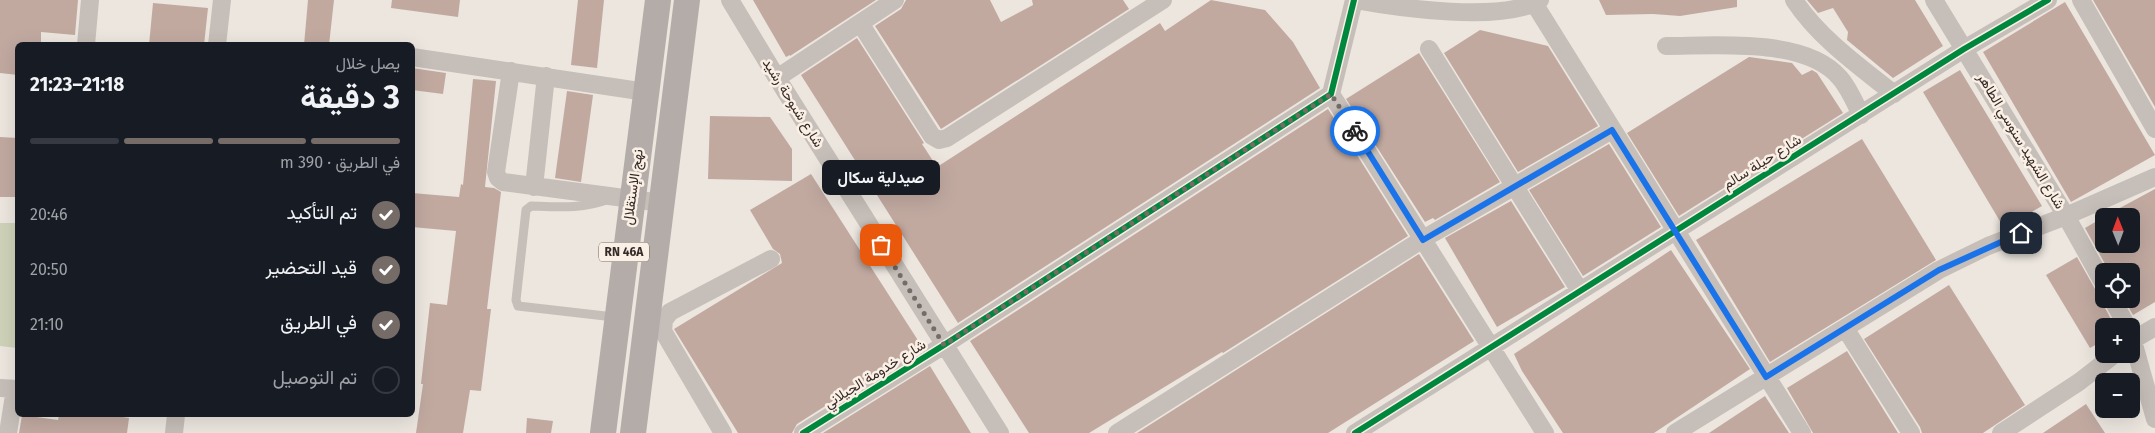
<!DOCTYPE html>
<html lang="ar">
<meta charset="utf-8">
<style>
body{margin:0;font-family:"Fira Sans",Vazirmatn,sans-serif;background:#242831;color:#f1f3f6;direction:rtl;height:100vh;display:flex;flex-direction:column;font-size:19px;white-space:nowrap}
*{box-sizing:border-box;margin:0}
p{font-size:16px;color:#9ea1a6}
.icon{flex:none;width:28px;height:28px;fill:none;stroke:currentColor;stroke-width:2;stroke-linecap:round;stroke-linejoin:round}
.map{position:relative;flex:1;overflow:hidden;direction:ltr}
.drawer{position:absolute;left:15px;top:42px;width:400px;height:375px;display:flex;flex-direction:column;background:#171b24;border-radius:8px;box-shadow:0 5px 20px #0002;direction:rtl}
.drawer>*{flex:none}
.needle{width:32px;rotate:359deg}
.tools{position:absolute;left:2095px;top:208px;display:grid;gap:10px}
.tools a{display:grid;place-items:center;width:45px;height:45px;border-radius:8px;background:#171b24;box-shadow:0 5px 20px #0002;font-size:25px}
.pin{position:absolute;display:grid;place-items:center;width:42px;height:42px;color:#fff;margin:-21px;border-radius:10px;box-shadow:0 2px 8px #0006}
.courier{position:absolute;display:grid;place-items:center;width:50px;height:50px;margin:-25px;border:4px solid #1a73e8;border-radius:50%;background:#fff;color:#222;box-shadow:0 1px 6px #0007}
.bubble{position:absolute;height:35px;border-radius:8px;background:#171b24;box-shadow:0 5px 20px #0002;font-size:16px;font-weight:700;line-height:35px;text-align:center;direction:rtl}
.headline em{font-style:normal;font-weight:700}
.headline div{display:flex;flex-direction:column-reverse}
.headline{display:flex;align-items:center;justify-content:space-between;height:85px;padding:0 15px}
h1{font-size:32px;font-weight:700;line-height:38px}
.bar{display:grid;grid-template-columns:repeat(4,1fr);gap:8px 5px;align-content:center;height:60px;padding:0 15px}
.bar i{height:6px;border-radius:4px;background:#363941}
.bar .selected{background:#766c67}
.bar p{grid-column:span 4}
ol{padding:0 15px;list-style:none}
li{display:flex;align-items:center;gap:15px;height:55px}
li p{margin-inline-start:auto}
li .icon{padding:5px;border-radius:50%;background:#766c67;color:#fff;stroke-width:4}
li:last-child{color:#9ea1a6}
li i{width:28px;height:28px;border:2px solid #363941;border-radius:50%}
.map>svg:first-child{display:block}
</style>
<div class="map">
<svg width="2155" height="433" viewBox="0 0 2155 433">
<rect width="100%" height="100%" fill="#ece6df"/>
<path fill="#ced2b8" d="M0,223H17V348L0,346Z"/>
<path fill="#c1a9a0" d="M0,0H78L75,35L41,32V45H18V75L0,73Z
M308,0H334L329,45H304Z
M392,0H460L458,17L391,8Z
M578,0H604L597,68L571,65Z
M753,0H876L790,56V55L786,57Z
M906,0H990L1001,22L1033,5L1032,0H1123L1129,9L941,129L875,26L901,9Z
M1211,0L1265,10L1293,42L1320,88L958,323L801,75L857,38L924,143L922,144L937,167L1160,23L1165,31Z
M1599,0H1737V7L1680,16L1653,14L1606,15Z
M1807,0H1915L1943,46L1893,78L1847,40L1848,32L1833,8L1818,13Z
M2093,0H2155V107L2139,79Z
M2065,2L2155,155L2071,202L1983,52Z
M153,3L208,8L204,45H149Z
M1480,30L1548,46L1598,126L1518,172L1444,53Z
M1419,53L1500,182L1435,220L1433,218L1425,222L1346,99Z
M1749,57L1792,63L1802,75L1812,70L1817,73L1843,113L1679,216L1627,133Z
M412,68L446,73L443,94L412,90Z
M1960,70L2042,206L2004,228L1923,92Z
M473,79L496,81L485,187L494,188L501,192L487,309H491L481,391L470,390L463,433H416L423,384H421L430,303L447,305L456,231L412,227V193L459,197L461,184L463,185Z
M567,91L593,95L581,182L555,178Z
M1328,109L1408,236L1223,353L1222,352L1089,433H1029L970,341Z
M710,116L770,117L792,149V181L708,179Z
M0,137L18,138V197H0Z
M1862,139L1936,260L1770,362L1696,240Z
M1609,144L1661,227L1583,276L1529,190Z
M811,174L921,345L797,424L792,433H738L674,329L782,263L780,254L773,249L750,210Z
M2155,189V302L2133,315L2124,299H2131V271H2109L2085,228L2104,217V244H2131V216H2105Z
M1511,201L1565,287L1497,327L1445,238Z
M1671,250L1750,369L1654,433H1563L1522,371L1514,354Z
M1419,254L1474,341L1328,433H1137Z
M2077,257L2095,289L2102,297L2103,304L2114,325L2104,326V340L2090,348L2046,275Z
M1949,285L2025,405L1983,433H1922L1920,427L1864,339Z
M1847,351L1898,433H1813L1787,388Z
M930,366L971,433H823Z
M1765,396L1789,433H1709Z
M2086,404L2105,433H2043Z
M22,415L58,420L59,415H109L129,418L127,433H19Z
M527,418L553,421L551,433H526Z"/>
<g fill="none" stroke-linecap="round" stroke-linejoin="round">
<path stroke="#c6beb8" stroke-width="9" d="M609,199C583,209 559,207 531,206L526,210L516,300L518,306L614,317"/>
<path stroke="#c6beb8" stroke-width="18" d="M730,0L777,78L1000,433
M1355,0C1398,8 1503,23 1540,0
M1532,0L1802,433
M1794,0C1819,38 1859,66 1894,94
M1934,0L2066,216L2104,284
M2081,0L2155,129
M860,23L932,136L939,140L947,138L1163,0
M86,45L90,0
M217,45L222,0
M1666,46C1715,46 1806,37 1840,78C1849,88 1855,103 1861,115
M1429,49L1580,291
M412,57L646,92
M511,71L496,172L498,178L503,182L662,203
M777,78L895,0
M1331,94L1545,433
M534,187L546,76
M2112,299L2127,326
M1845,328L1911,433
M2131,334L2155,419
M2131,341L2155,327
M0,388L18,389
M8,433L15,389
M174,433L176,415
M723,433L663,331L664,320L670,312L771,259
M803,433L944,345L1331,94L1354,0
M1117,433L1423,239L1612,130
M1355,433L1964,49L2048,0
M1675,433L1939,270L1988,246L2066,216L2155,177
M2001,433L2079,382L2115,354"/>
<path stroke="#b4aca8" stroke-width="26" d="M603,433L658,0
M633,433L687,0"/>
<g stroke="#faf0e6" stroke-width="9">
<path id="cycleway" d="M803,433L944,345L1331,94L1354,0
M1355,433L1964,49L2048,0"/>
</g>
<use href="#cycleway" stroke="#00873e" stroke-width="6"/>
</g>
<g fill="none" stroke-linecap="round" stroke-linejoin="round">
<path stroke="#766c67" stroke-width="5" stroke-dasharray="0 9" d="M881,245L944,345L1331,94L1355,131"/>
<path stroke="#1a73e8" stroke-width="6" d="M1355,131L1423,240L1612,130L1766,377L1939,270L2021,233"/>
</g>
<g text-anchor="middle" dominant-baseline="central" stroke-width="5" stroke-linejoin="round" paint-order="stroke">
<rect fill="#faf0e6" stroke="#716660" stroke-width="1" x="599" y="242.5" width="50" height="19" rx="4"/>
<g font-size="12" font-weight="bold" fill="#362b27">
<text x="624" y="252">RN 46A</text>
</g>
<g font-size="14" fill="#362b27" stroke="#faf0e6">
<text transform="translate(793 103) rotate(58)">شارع شبوحة رشيد</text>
<text transform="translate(2021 141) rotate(59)">شارع الشهيد سنوسي الطاهر</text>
<text transform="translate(1762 162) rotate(-32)">شارع حيلة سالم</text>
<text transform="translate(633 187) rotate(-82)">نهج الإستقلال</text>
<text transform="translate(875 374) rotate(-32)">شارع خدومة الجيلاني</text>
</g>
</g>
</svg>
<div class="tools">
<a><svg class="needle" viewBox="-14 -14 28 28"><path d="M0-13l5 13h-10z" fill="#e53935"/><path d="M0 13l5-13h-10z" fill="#9ea1a6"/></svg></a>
<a><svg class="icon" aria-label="locate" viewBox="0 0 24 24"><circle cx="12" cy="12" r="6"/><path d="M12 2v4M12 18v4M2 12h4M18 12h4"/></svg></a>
<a>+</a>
<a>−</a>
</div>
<div class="pin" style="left:881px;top:245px;background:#ea580c"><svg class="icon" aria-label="bag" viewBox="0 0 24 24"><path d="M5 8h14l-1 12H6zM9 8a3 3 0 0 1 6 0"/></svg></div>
<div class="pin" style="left:2021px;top:233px;background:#1f2937"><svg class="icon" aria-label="home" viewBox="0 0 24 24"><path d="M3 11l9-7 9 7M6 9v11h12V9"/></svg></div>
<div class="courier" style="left:1355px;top:131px"><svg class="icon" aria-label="bike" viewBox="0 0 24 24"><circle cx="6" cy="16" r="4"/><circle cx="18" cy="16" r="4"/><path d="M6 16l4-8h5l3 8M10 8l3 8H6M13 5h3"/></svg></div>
<div class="bubble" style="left:822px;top:160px;width:118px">صيدلية سكال</div>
<section class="drawer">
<div class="headline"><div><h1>3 دقيقة</h1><p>يصل خلال</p></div><em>21:18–21:23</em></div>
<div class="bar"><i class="selected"></i><i class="selected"></i><i class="selected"></i><i></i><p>في الطريق · 390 m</p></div>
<ol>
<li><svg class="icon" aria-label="check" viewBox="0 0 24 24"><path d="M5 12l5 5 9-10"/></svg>تم التأكيد<p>20:46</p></li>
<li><svg class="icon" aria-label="check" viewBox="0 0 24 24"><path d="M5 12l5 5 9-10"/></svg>قيد التحضير<p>20:50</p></li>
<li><svg class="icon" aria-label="check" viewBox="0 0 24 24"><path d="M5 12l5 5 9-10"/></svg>في الطريق<p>21:10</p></li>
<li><i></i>تم التوصيل</li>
</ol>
</section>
</div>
